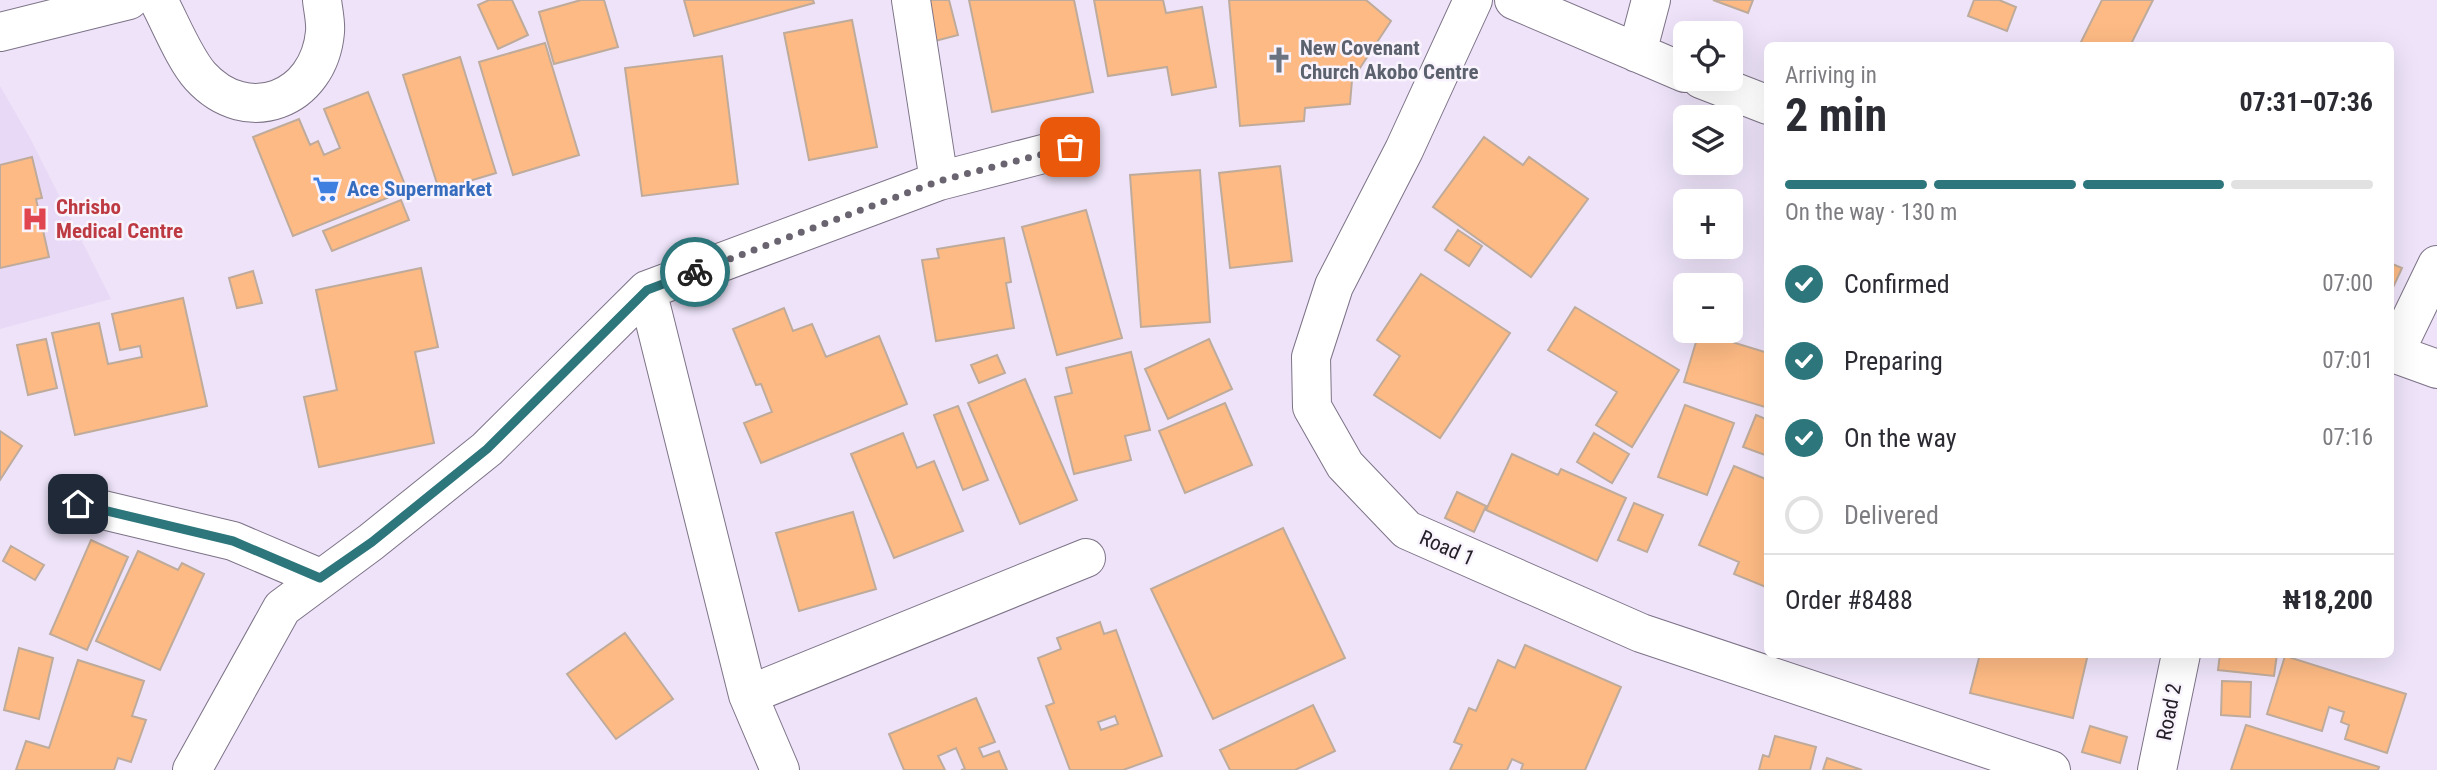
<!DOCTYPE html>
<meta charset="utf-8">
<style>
body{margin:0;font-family:"Roboto Condensed",sans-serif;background:#f2f2f3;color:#2b2b33;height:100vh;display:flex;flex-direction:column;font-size:26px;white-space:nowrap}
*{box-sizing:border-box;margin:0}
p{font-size:23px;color:#7c7c81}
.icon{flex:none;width:38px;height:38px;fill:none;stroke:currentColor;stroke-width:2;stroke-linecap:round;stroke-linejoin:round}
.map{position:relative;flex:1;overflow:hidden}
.details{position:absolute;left:1764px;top:42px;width:630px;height:616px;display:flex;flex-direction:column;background:#fff;border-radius:10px;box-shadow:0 7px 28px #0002}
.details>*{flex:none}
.fabs{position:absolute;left:1673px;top:21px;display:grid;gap:14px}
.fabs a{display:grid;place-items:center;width:70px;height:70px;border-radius:10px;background:#fff;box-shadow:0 7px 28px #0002;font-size:35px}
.pin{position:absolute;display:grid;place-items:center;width:60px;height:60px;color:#fff;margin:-30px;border-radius:14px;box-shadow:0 4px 10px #0006}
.courier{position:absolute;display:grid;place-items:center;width:70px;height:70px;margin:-35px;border:5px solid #2c767c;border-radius:50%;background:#fff;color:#222;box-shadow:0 2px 9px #0007}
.summary em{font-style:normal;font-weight:700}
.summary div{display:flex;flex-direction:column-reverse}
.summary{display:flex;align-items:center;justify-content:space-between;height:119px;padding:0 21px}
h1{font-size:46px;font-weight:700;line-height:52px}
.bar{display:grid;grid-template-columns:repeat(4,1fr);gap:10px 7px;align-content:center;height:84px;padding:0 21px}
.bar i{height:9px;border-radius:5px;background:#e1e1e2}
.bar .selected{background:#2c767c}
.bar p{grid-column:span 4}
.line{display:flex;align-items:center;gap:18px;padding:0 21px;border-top:2px solid #e1e1e2}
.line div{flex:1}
ol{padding:0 21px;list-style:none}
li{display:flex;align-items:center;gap:21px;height:77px}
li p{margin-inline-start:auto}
li .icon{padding:7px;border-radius:50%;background:#2c767c;color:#fff;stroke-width:4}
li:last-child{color:#7c7c81}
li i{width:38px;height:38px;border:4px solid #e1e1e2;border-radius:50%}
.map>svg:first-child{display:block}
</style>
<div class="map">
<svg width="2437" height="770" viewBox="0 0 2437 770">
<rect width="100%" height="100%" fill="#eee3f9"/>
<path fill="#e8d9f6" d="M0,86L30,138L111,299L0,329Z"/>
<path fill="#fdba84" stroke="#bfab9b" stroke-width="2" fill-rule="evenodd" d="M489,0H512L528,35L498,49L478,5Z
M581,0H604L618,47L554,64L539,12Z
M684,0H813L814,3L694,36Z
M926,0H949L958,35L935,41Z
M969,0H1074L1093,92L992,112Z
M1094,0H1163L1166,13L1202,7L1216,87L1172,95L1167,67L1108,76Z
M1229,0H1366L1391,21L1352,80L1350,104L1305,108L1304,121L1240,126Z
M1713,0H1753L1748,13Z
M1974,0H1999L2016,7L2007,31L1968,16Z
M2102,0H2153L2130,46H2079Z
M852,20L877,147L809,160L784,33Z
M545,43L579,155L513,175L479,62Z
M722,56L738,184L642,196L625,68Z
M460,57L496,173L439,190L403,75Z
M368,92L407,190L293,236L253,137L299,119L310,145L318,141L324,155L340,148L324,109Z
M1484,137L1523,165L1529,157L1588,199L1531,277L1433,207Z
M32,157L42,198L36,199L49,257L0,268V165Z
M1280,166L1292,261L1230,268L1219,173Z
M1200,170L1210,322L1141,327L1130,175Z
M401,200L409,220L332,251L323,231Z
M1086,210L1122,338L1057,355L1022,227Z
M1458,230L1482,246L1469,266L1445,250Z
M1004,238L1011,282L1006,283L1014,328L936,341L922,260L939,258L937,249Z
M2390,263L2402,268L2390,294Z
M421,268L438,347L415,352L434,443L319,467L304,397L337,390L316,290Z
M253,271L262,303L237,308L229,278Z
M1421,274L1510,333L1440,438L1374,395L1400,356L1377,340Z
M183,298L207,406L75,435L52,333L99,323L108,364L142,357L140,346L120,350L112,314Z
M1575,307L1679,370L1632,447L1596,425L1617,392L1548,350Z
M784,308L793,331L812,324L826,357L879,336L907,404L761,463L744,423L772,412L761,384L756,385L733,329Z
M1699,332L1768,353V408L1684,382Z
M46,339L57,388L28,395L17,345Z
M1209,339L1232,389L1168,419L1145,369Z
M1131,352L1150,430L1125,436L1131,460L1074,474L1055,397L1072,393L1066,368Z
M997,355L1005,373L979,383L971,365Z
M1025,379L1077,500L1020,524L968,403Z
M1225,403L1252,465L1185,493L1159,431Z
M1685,405L1734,423L1707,495L1658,477Z
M958,406L988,480L963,490L934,415Z
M1756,415L1768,420V456L1743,447Z
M0,431L22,446L0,480Z
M903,433L917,468L934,461L963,531L894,558L851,454Z
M1594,433L1629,454L1612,483L1577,462Z
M1512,454L1558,475L1561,469L1626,498L1597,561L1486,510Z
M1734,466L1768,480L1766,587L1734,574L1739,562L1699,545Z
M1457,492L1486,506L1474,532L1445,518Z
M1634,503L1663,515L1647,552L1618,540Z
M853,512L876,589L799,611L776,533Z
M1283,528L1345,658L1213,719L1151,589Z
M91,540L128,557L87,650L50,634Z
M11,546L44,565L35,580L3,561Z
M138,551L178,570L182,563L204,574L160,670L96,641Z
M1100,622L1104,634L1116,630L1162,756L1123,770H1070L1046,706L1054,703L1038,658L1061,649L1057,638ZM1115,716L1118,724L1101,730L1098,722Z
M625,633L673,699L616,739L567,674Z
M1525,645L1621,687L1585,770H1521L1523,764L1512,759L1507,770H1450L1462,745L1454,742L1469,708L1476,711L1498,660L1515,668Z
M19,648L53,658L39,719L4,710Z
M1980,654H2088L2073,718L1970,693Z
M2220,654H2277L2274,676L2218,670Z
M2285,656L2406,694L2387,753L2345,739L2349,725L2341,722L2344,712L2329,707L2322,731L2267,714Z
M78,660L144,681L132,716L146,720L131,762L118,758L114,770H16L26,741L49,748Z
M2222,681L2251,682L2250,717L2221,715Z
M976,698L995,742L979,748L983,757L999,751L1007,770H961L965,769L956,748L938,756L945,770H904L889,734Z
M1313,705L1335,751L1295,770H1230L1220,750Z
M2246,725L2379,767L2378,770H2231Z
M2090,726L2127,737L2120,763L2082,752Z
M1775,736L1816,747L1810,770H1759L1763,755L1769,757Z
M1827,758L1862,770H1823Z"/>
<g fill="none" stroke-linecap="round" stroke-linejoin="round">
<g stroke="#7d7387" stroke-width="40">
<path id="minor" d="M158,0C170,22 184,58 200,76C247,128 319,100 325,32C326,22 323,10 322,0
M911,0L939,181
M1473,0L1404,150L1334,286L1311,357L1312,407L1345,465L1407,530L1641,633L2051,770
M1514,0L1685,73
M1637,53L1651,0
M1701,79L1768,105
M647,290L748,695L780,770
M2390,352L2437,369
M2394,354L2437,265
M78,504L233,541L320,578
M748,695L1086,558
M192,770L282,608L371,542L487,449L647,290L939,181L1070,147
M2157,770L2181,654"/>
</g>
<g stroke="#7d7387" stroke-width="40">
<path id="major" d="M0,32L129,0"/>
</g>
<use href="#minor" stroke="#fff" stroke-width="38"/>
<use href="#major" stroke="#fff" stroke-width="38"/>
</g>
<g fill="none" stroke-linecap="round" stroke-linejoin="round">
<path stroke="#6a6470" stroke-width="7" stroke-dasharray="0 12.6" d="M695,272L939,181L1070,147"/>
<path stroke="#2c767c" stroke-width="9" d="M78,504L233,541L320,578L372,542L487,449L647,290L695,272"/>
</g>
<defs>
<g id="church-bare" transform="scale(2.1)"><path d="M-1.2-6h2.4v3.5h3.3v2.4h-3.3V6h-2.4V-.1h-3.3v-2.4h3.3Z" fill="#6b7280" stroke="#f8f3fc" stroke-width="2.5" paint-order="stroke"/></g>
<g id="supermarket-bare" transform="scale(2.1)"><path d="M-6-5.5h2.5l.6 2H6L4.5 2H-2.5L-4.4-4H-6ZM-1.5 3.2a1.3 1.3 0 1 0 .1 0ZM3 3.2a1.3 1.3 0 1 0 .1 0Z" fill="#3f7fe0" stroke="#f8f3fc" stroke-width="2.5" paint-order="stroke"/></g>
<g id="hospital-bare" transform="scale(2.1)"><path d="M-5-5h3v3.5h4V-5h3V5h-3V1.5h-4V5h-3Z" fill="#e0444e" stroke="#f8f3fc" stroke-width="2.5" paint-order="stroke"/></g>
</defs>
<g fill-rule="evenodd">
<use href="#church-bare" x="1279" y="60"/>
<use href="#supermarket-bare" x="326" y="189"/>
<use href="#hospital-bare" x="35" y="219"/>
</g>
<g text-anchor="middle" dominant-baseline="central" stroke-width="5" stroke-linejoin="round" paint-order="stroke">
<g font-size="21" font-weight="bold" fill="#5b616d" stroke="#f8f3fc" text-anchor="start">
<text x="1300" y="48">New Covenant<tspan x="1300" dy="24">Church Akobo Centre</tspan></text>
</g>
<g font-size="21" font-weight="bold" fill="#366cbe" stroke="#f8f3fc" text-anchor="start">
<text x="347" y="189">Ace Supermarket</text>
</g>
<g font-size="21" font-weight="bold" fill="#be3a42" stroke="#f8f3fc" text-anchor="start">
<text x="56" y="207">Chrisbo<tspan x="56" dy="24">Medical Centre</tspan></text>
</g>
<g font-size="21" fill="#231f27" stroke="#f8f3fc">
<text transform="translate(1447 548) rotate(24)">Road 1</text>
<text transform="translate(2169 712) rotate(-79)">Road 2</text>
</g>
</g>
</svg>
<div class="fabs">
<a><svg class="icon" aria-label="locate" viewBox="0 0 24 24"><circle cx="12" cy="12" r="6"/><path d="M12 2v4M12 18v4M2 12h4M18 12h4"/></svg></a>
<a><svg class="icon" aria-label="layers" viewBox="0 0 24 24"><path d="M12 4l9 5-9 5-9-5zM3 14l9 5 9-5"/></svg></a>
<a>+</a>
<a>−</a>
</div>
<div class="pin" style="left:1070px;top:147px;background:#ea580c"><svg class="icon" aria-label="bag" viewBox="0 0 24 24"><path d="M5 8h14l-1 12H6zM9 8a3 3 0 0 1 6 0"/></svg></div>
<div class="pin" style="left:78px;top:504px;background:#1f2937"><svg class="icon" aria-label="home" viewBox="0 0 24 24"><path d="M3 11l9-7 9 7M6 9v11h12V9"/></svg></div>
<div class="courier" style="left:695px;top:272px"><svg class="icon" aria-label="bike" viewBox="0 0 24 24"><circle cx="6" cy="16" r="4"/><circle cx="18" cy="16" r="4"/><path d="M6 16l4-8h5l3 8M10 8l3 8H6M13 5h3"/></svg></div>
<section class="details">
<div class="summary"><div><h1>2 min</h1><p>Arriving in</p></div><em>07:31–07:36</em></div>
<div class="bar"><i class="selected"></i><i class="selected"></i><i class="selected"></i><i></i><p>On the way · 130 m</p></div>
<ol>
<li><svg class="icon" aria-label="check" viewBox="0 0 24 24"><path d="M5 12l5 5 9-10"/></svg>Confirmed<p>07:00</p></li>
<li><svg class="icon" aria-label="check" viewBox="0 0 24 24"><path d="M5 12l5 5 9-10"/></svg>Preparing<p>07:01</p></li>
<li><svg class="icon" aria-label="check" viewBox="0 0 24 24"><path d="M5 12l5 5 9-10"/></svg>On the way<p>07:16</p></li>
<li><i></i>Delivered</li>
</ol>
<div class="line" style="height:91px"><div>Order #8488</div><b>₦18,200</b></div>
</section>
</div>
